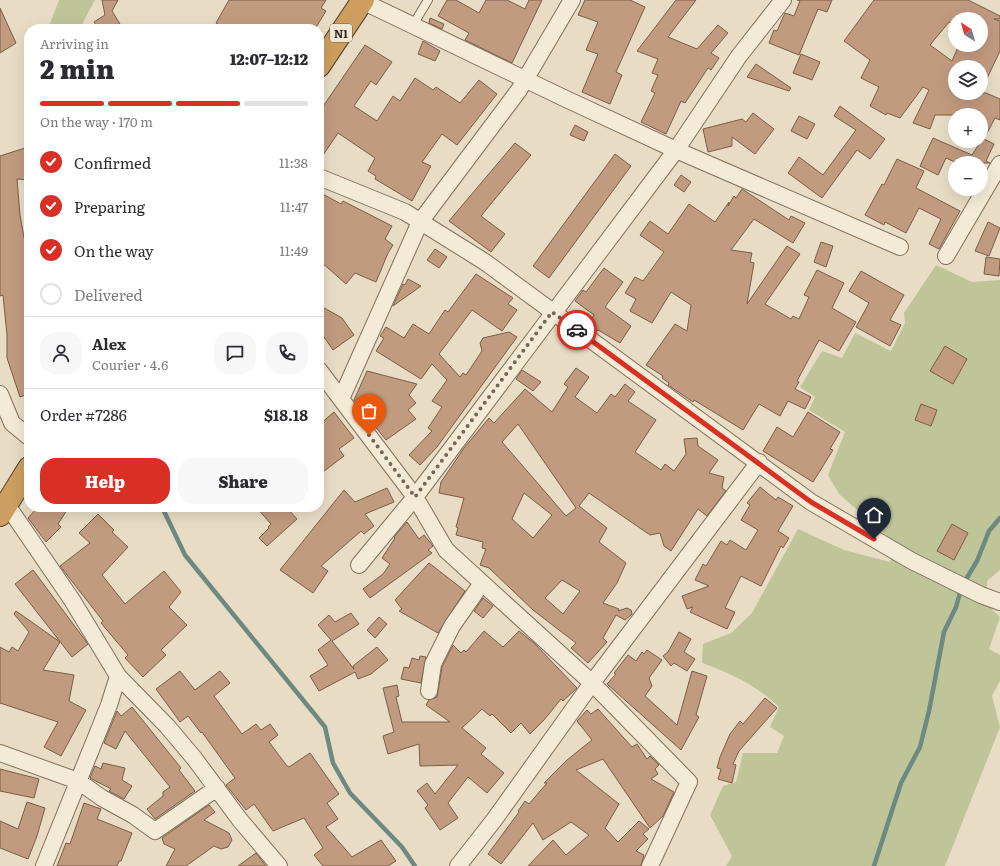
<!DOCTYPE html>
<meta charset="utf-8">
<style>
body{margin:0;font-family:Literata,serif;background:#f7f7f7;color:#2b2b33;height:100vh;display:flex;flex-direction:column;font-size:15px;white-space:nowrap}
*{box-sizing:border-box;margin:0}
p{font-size:13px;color:#7c7c81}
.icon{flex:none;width:22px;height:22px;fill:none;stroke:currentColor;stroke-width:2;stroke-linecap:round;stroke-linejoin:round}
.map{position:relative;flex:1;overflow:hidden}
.side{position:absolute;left:24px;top:24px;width:300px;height:488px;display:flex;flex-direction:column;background:#fff;border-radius:16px;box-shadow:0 4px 16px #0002}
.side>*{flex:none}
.needle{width:26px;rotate:323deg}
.fabs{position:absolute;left:948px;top:12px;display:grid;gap:8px}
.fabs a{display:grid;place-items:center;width:40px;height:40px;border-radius:50%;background:#fff;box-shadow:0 4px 16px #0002;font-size:20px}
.pin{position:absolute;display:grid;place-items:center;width:34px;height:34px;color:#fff;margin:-41px -17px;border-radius:50% 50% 50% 0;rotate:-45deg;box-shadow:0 0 4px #0007}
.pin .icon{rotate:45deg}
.courier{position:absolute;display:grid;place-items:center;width:40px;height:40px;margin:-20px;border:3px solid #d93025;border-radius:50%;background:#fff;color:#222;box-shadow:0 1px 5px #0007}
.headline em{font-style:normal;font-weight:800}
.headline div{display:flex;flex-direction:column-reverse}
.headline{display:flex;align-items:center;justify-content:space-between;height:68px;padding:0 16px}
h1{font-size:26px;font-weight:800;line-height:30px}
.bar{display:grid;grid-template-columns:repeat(4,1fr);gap:6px 4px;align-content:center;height:48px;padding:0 16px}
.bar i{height:5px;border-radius:3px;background:#e1e1e2}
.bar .on{background:#d93025}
.bar p{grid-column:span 4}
.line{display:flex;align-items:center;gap:10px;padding:0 16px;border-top:1px solid #e1e1e2}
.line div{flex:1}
.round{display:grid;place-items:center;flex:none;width:42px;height:42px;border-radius:16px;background:#f7f7f7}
ol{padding:0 16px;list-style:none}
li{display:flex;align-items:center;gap:12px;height:44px}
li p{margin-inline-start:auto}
li .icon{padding:4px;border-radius:50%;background:#d93025;color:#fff;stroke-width:4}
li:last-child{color:#7c7c81}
li i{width:22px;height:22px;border:2px solid #e1e1e2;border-radius:50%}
.cta{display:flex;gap:8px;margin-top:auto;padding:8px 16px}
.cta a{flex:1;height:46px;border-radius:16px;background:#d93025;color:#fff;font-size:16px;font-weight:800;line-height:46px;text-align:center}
.cta a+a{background:#f7f7f7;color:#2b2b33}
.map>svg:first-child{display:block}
</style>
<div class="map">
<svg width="1000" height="866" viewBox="0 0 1000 866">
<rect width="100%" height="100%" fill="#e8ddc4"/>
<path fill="#bfc499" d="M59,0H95L81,26L82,29H48Z
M936,265L972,282L1000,280V570L987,581L986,604L1000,617L989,649L1000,655V681L992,696L1000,727L945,866H726L732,856L710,815L723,786L736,782L743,753H777L784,736L770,727L779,707C757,686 731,673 702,663L703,644L731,633L752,613L798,529L844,550L890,562L897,545L839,494L828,475L845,432L809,410L815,397L800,387L822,351L842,358L855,333L891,351L905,323L904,313Z"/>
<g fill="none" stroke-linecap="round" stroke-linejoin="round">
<path stroke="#6e8882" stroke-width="4.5" d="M162,507L185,555L325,727L333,763L350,793L402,847L415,866
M874,866L901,783L920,747L929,711L944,632L956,607L962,586L977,561L989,531L1000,518"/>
</g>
<path fill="#c19b7f" stroke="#7c5c46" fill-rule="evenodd" d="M102,0H118L112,11L123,29H99L94,22L105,15Z
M229,0H326L321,8L326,11L315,29H225L216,23Z
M447,0H456L479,13L486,0H507L525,9L529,0H542L512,63L465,40L469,33L438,16Z
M585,0H630L645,7L616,72L622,75L610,104L582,92L598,54L586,50L598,22L578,15Z
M676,0H696L668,37L697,49L718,25L728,33L711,53L719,58L711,70L708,68L685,103L681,101L666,134L641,122L655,93L651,91L658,75L652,73L658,59L637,51Z
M797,0H832L827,12L818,9L799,55L769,43L774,30L777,31L785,13L794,16L800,1Z
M874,0H968L1000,16V19H994L1000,21V51L981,91V67H955V93H986L1000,99V120L995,118L984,139L994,144L986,161L990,163H957L946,158L938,175L920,166L933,138L972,155L981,141V115H935L930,129L913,123L929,90L923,87L900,118L887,113L886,115L870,106L879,87L861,78L870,60L844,41ZM955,19H981V45H959L952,61L930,45L949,22L955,25Z
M0,8L16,43L0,53Z
M430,18L444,24L442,29L429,23Z
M423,41L440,51L435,61L418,54Z
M365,45L392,62L376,85L371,81L354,106L377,121L393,96L400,101L415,78L433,90L436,87L460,103L479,80L497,94L457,145L442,134L422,162L431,166L412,201L375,179L376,176L368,171L375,158L338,133L319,161V102L324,105Z
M801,54L820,62L812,80L793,73Z
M756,64L791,88L789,91L747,77Z
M840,106L885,139L870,159L857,150L822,198L788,173L799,157L823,175L856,130L834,116Z
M753,113L774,129L755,154L732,137V146L708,152L703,129L742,119L746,122Z
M799,116L815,124L807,139L791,131Z
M575,125L588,132L584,141L570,135Z
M515,143L531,155L481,216L505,234L491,252L449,221Z
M28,147L29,180L17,179L20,215L27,254L29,253V394L20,397L7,358V335L3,295L0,296V156Z
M615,154L631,166L549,278L533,266Z
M897,159L924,171L916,188L960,211L939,249L929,244L941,219L919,208L906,233L885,222L884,225L865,215L882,184L884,185Z
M681,175L691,182L684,192L674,185Z
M742,189L789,220L791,216L805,223L793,243L754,219L731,250L752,253L750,262L754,263L747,304L787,246L800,254L765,304L791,319L793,316L799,319L809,297L804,295L817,270L844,283L832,308L856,322L839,351L819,340L797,381L799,382L795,389L811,397L805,409L788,401L780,416L759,404L743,430L694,400L693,402L668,385L669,383L662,378L663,376L646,365L675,324L687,331L691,305L671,292L652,323L630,311L636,299L625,293L635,277L643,281L664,252L640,235L650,221L668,234L689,204L715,222L729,202L728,206L734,196L736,198Z
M319,192L341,204L343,201L392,226L385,239L393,245L388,253L376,282L355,273L346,284L319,260Z
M988,222L1000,228L989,256L975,251Z
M821,242L833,246L826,267L814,262Z
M435,249L447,257L439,268L427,260Z
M986,257L1000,259L999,276L984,274Z
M604,268L623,282L605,307L631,326L620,343L598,330L596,332L587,325L594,315L575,301L583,290L586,292Z
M861,271L904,295L890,320L901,325L890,346L856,327L869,303L849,291Z
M476,274L513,298L508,304L517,310L502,331L472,310L439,354L460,377L463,373L466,375L482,351L480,343L483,338L509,332L517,337L437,447L420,465L409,455L432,431L428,428L442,407L432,401L447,380L432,364L421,379L376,351L384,338L380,336L386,327L404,338L413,324L429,334L445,310L448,312Z
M408,279L421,286L393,306L403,284L405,285Z
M319,305L342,318L354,335L333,350L319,330Z
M945,346L967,359L953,384L930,371Z
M576,368L589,377L575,397L597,413L611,394L615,397L625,384L635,392L628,401L656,420L635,452L661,470L665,464L674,471L686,454L684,439L697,438L698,446L718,460L709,473L724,477L722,488L726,491L707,516L698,509L671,551L664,546L660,533L650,535L589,493L579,506L607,528L599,542L626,563L617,583L603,603L619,609L618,611L627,608L631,610L632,614L625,620L616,615L603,638L607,642L588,663L571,648L576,643L533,610L489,568L480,565L486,549L482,548L483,542L456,535L458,528L456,527L464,498L439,493L441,482L464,448L489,418L494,423L525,389L552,412L568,387L564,384ZM518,424L576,508L566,516L502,442ZM524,493L552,515L533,538L512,519ZM562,580L580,591L563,614L545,598Z
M522,370L541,382L533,391L516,379Z
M367,371L417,384L409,395L416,403L408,410L416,419L386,440L354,400Z
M921,404L937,410L931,426L915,420Z
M334,412L354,438L339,449L344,456L319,475V425Z
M808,412L840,432L830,449L833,450L813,482L763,451L777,427L793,437Z
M760,487L776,500L778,497L793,506L778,531L789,538L783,548L781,546L761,586L741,576L725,608L735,612L727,629L690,612L693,607L687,609L682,596L709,586L695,580L703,564L706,566L721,541L727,545L730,540L746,550L758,530L741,520L750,505L747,503Z
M387,488L394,502L365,514L374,526L364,534L361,531L321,566L328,571L313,593L280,570L344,490L355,502Z
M38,507H69L58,524L61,527L46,542L28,518Z
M256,507H286L297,519L267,546L259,538L269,528L268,527L271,524Z
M98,514L114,530L112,532L128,547L102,575L125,604L164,571L181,592L169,607L187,625L161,650L166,655L143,677L125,658L128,655L101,623L103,621L60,566L90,543L79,533Z
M407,522L419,539L424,535L433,546L428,550L432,553L370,598L363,589L383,574L390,564L382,558L395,538L394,537Z
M952,524L968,533L954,560L937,551Z
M429,563L465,591L438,633L399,611L402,609L395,600Z
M33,570L88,644L72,657L15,584Z
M483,598L493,606L483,618L474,611Z
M16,611L60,642L43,670L74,675L69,701L86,710L61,756L44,747L58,722L0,703V647L9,652L12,647L18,651L29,632L14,614Z
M351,613L359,624L332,641L354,669L353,666L377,647L388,660L371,674L358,679L355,672L319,691L310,676L328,665L318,650L331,640L318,625L329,615L335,622Z
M379,617L387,624L375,638L367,630Z
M484,631L503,647L519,631L534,643L577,688L563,701L561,699L544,720L530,734L521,723L511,733L492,714L490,716L482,709L462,728L486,748L481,754L504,773L487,793L468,777L448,803L458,818L440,830L425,808L428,805L417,791L427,783L435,794L458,765L420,766L419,744L388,754L383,736L394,732L383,688L397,685L399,696L396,697L402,722H450L426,705L429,700L437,697L442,667L453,645L461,653L464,650L466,652Z
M679,632L691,639L684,652L695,659L687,671L674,663L671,666L663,656L668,652Z
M647,650L662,660L649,678L652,686L645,696L677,725L692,671L707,676L696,715L699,717L681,750L607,684L616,674L614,673L628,655L636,661L642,652L644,654Z
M420,656L426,657L421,683L401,679L404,667L409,668L412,658L419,660Z
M180,671L195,690L220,671L230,683L214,696L242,734L256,724L261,730L270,724L278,735L269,742L287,766L289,767L310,753L339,794L327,803L338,819L326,827L352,857L381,840L396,861L388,866H323L314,855L323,848L304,818L273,831L254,804L246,810L226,785L235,778L202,732L201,733L188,716L180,722L156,689Z
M765,698L777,708L739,751L733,764L736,765L732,783L718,779L721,769L717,768L720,757L730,734L740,721L743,724Z
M132,707L181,768L179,770L195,791L155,819L147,809L163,796V792L170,787L125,731L116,749L104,743L117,711L121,716Z
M598,709L632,747L637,744L647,759L650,756L659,765L655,769L658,774L651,779L674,792L663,816L650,828L603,759L576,770L619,804L605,828L618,842L639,821L649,829L643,834L648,839L636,851L644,855L641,866H528L553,840L566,855L589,835L571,822L543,840L533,823L501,864L488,854L519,812L518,811L525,801L529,804L547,783H544L567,760L592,740L577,721L587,710L591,714Z
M103,763L125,768L122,780L132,786L124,799L109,791L111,789L90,778L95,766L101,769Z
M0,769L39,779L34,798L0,791Z
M27,802L45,808L37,836L28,859L0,848V821L18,829Z
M84,803L101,809L97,819L132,833L121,861H119L117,866H57L66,843L70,844Z
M209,805L215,812L204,820L229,833L232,840L228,847L221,849L214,846L186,866H166L175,849L164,844L162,838Z
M256,853L266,866H238Z"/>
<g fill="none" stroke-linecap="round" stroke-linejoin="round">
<g stroke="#80705d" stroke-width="10">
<path id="lane" d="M413,25L428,0"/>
</g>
<g stroke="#80705d" stroke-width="18">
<path id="street" d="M362,1L566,99L676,150L900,247
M319,177L405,212L485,262L811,502L912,561L981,595L1000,602
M946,256L1000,164
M319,370L415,497L446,550L592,683L689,782L650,866
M0,394L12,423L29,437
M341,399L420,222L519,90L572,0
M7,505L72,600L118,676L167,726L194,758L240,820L279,866
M359,565L415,497L676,150L739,56L783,0
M429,691L433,664L452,626L482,583
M0,753L78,781L102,798L133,815L155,831L217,788
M44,866L109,705L118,676
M458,866L494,820L592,683L759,462"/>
</g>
<g stroke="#4e3f30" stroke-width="24">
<path id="highway" d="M319,66L363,0
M0,515L29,468"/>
</g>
<use href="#lane" stroke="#f4ebd6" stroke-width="8"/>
<use href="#street" stroke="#f4ebd6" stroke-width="16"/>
<use href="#highway" stroke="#cd9e5f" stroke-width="22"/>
</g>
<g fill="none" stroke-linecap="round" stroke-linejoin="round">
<path stroke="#726759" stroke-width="4" stroke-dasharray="0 7.2" d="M369,435L415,497L552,312L577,330"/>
<path stroke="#d93025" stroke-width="5" d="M577,330L811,502L874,539"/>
</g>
<g text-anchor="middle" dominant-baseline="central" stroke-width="3" stroke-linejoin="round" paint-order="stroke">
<rect fill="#f0e8d2" stroke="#6b6255" stroke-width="1" x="330" y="24" width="22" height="18" rx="3"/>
<g font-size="11" font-weight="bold" fill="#32281f">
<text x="341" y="33">N1</text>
</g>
</g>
</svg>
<div class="fabs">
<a><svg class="needle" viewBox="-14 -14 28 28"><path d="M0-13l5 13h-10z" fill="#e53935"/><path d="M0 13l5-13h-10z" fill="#7c7c81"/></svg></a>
<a><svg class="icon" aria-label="layers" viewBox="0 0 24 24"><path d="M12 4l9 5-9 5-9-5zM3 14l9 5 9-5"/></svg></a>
<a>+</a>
<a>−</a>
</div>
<div class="pin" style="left:369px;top:435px;background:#ea580c"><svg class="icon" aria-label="bag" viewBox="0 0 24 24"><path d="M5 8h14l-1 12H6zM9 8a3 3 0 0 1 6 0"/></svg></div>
<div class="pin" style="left:874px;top:539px;background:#1f2937"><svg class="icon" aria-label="home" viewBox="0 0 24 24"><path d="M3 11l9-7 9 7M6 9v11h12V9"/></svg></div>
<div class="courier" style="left:577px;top:330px"><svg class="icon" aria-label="car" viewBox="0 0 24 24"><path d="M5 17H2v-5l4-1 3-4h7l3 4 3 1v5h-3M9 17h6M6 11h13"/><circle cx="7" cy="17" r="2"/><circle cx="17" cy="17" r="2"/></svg></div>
<section class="side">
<div class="headline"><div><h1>2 min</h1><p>Arriving in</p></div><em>12:07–12:12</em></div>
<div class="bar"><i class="on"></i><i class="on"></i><i class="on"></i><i></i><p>On the way · 170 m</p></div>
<ol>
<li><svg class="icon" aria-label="check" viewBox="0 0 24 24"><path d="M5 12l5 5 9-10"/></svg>Confirmed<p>11:38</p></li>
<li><svg class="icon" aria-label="check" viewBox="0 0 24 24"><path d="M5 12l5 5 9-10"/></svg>Preparing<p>11:47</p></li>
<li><svg class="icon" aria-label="check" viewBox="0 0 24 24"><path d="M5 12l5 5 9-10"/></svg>On the way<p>11:49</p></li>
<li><i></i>Delivered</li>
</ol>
<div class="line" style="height:72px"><a class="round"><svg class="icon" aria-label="person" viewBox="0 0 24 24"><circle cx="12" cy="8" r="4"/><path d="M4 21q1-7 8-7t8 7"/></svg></a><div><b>Alex</b><p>Courier · 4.6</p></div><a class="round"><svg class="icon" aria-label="chat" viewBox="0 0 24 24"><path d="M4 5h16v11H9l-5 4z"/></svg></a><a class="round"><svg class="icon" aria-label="phone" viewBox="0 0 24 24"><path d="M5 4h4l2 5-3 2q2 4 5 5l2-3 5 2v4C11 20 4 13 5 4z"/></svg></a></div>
<div class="line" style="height:52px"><div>Order #7286</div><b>$18.18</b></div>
<div class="cta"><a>Help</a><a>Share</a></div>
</section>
</div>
